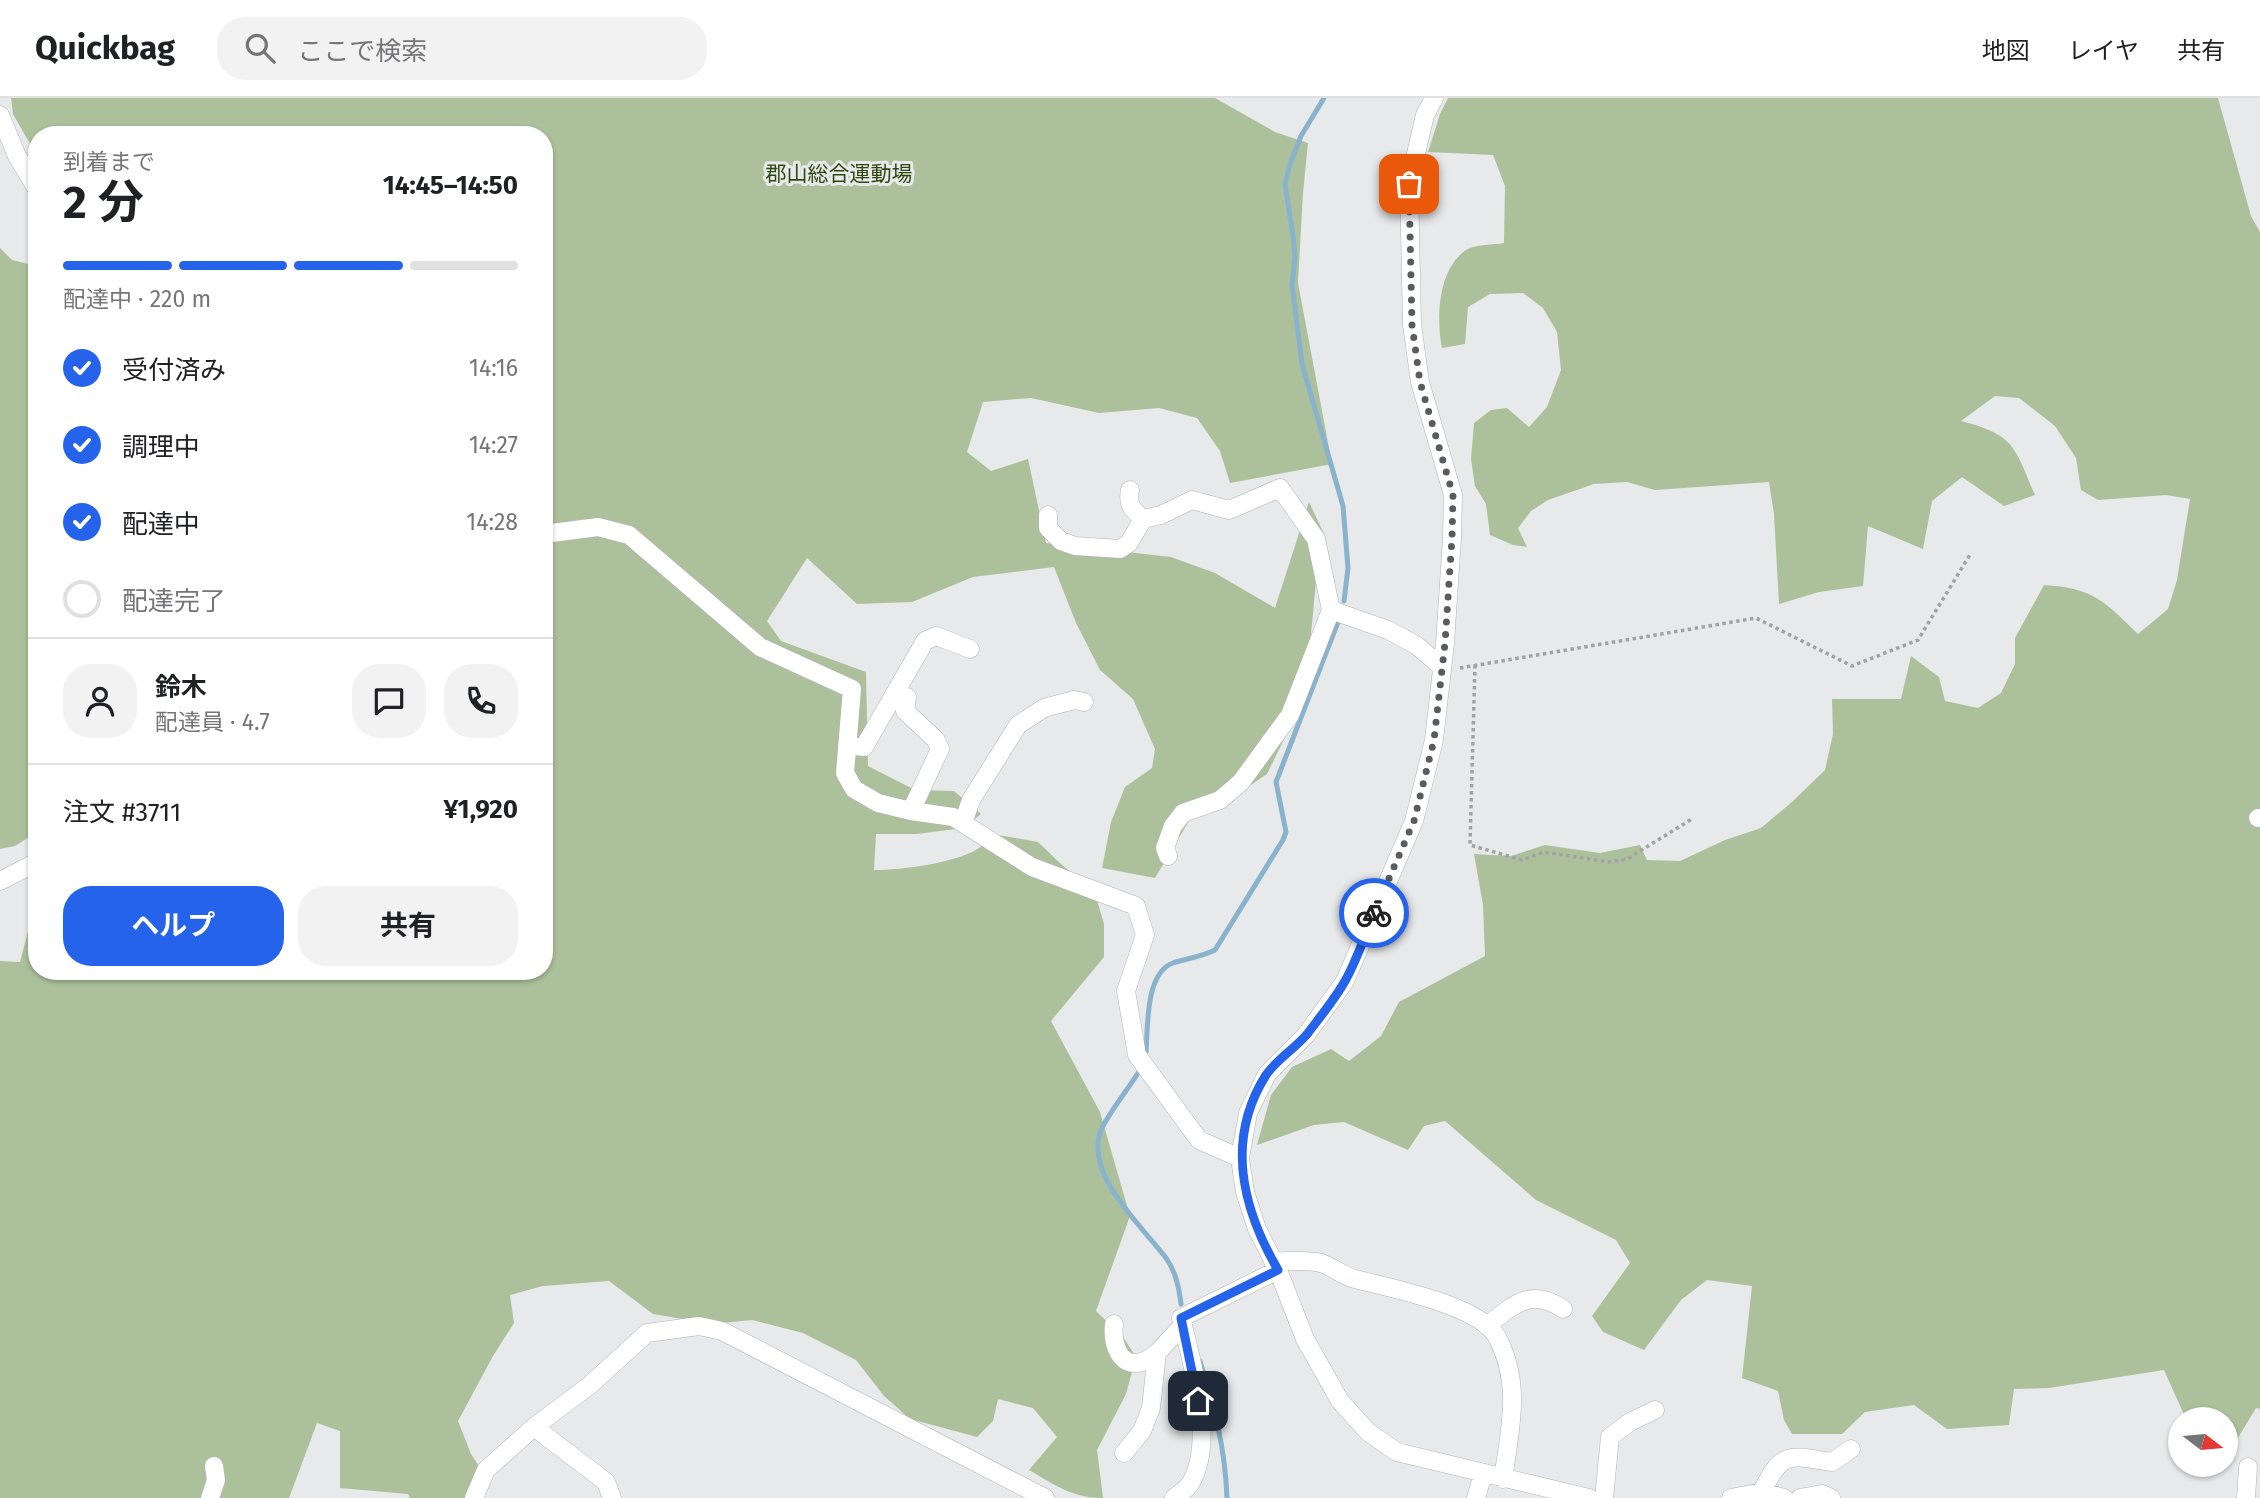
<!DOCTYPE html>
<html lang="ja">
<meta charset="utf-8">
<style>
body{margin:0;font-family:"Fira Sans","Noto Sans JP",sans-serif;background:#f2f2f2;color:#202124;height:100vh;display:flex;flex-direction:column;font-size:26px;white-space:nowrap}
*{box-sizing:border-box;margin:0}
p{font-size:23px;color:#757577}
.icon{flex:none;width:38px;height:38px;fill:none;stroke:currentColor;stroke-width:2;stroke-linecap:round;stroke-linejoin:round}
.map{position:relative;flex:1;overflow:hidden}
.side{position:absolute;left:28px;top:28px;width:525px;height:854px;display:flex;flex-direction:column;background:#fff;border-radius:28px;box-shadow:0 2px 5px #0004}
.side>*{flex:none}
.needle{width:46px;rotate:106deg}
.controls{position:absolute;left:2168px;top:1309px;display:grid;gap:14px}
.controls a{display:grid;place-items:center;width:70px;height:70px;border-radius:50%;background:#fff;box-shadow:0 2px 5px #0004;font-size:35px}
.pin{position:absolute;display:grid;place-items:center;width:60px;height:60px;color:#fff;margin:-30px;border-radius:14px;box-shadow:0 4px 10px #0006}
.courier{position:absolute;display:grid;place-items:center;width:70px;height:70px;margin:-35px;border:5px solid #2563eb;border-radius:50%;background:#fff;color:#222;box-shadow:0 2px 9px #0007}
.head em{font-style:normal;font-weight:700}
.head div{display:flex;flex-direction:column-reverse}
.head{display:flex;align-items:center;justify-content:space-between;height:119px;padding:0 35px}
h1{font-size:46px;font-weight:700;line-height:52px}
.bar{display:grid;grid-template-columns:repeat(4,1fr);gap:10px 7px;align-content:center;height:84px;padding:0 35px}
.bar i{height:9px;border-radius:5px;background:#e0e0e0}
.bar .selected{background:#2563eb}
.bar p{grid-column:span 4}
.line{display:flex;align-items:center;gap:18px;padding:0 35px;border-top:2px solid #e0e0e0}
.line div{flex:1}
.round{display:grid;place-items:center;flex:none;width:74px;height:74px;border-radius:28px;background:#f2f2f2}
ol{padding:0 35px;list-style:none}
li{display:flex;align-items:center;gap:21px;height:77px}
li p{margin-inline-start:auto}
li .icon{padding:7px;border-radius:50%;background:#2563eb;color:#fff;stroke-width:4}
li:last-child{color:#757577}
li i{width:38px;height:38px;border:4px solid #e0e0e0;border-radius:50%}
.primary-button{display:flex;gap:14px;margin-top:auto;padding:14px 35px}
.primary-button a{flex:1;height:80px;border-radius:28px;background:#2563eb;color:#fff;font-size:28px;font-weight:700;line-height:80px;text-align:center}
.primary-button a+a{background:#f2f2f2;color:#202124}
header{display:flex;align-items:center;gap:42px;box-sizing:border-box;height:98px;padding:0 35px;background:#fff;border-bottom:2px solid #e0e0e0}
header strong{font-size:33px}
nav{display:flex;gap:38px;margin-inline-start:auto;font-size:24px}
.search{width:490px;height:63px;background:#f2f2f2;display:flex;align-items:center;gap:18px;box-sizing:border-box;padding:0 24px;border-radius:28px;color:#757577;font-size:26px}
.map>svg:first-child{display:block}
</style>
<header>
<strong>Quickbag</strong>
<div class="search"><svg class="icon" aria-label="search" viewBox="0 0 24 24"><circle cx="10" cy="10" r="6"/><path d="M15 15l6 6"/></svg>ここで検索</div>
<nav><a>地図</a><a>レイヤ</a><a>共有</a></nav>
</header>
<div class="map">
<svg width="2260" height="1400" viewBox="0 0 2260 1400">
<rect width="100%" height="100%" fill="#e7e9eb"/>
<path fill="#acc19b" d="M11,0H1215L1275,34L1308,45L1303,95L1298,185L1332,366L1230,385L1220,353L1197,320L1159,310L1099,315L1031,300L983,304L967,354L991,373L1028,361L1046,445L1171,459L1215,475L1275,510L1309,404L1325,438L1316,483L1310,547L1292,625L1267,676L1221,707L1190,721L1155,780L1102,770L1111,724L1125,689L1152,670L1155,651L1133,601L1100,572L1076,525L1054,469L973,479L912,504L857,506L807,460L767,523L781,543L866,574L868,668L915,692L954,693L981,716L963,730L917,736H876L874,772C901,772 960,765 982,748C986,745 990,740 993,736L1038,744L1062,767L1094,792L1104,826V859L1051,923L1100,1014L1130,1118L1096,1213L1123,1239L1136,1259L1126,1296L1097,1352L1103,1400C1072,1400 1055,1387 1029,1372L1057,1339L1033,1310L998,1301L993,1323L977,1339L910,1321L884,1298L856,1262L803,1235L752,1222L712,1226L653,1216L609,1183L543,1188L510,1197L514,1225L493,1258L458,1323L471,1356L488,1382L484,1400H410L408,1396L340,1390V1333L317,1325L289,1400H0V863L20,864L37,800V873H544V37H37V58L13,16Z
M1448,0H2218L2251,118L2260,134V1311L2256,1310L2236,1343L2226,1341V1321H2186L2164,1272L2049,1290L2014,1291L2009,1327L1947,1331L1914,1307L1865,1314L1842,1336H1792L1784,1322L1778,1293L1742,1280L1752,1188L1707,1182L1681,1202L1644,1252L1603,1234L1592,1218L1630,1165L1616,1142L1536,1102L1445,1023L1424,1028L1408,1052L1344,1024L1314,1027L1257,1047L1271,997L1292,969L1331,951L1349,963L1381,938L1399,904L1485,858L1483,807L1474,756L1511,758L1545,747L1600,755L1640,747L1647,762L1680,763L1725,742L1761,730L1792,704L1825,672L1833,636L1832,601H1901L1911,558L1939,579L1945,603L1978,610L2001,595L2015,566V540L2044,487C2093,490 2104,503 2138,536L2168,511L2177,482L2190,401L2166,397L2098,402L2081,392L2076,360L2055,328L2019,300L1995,298L1961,323C2015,337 2014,348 2035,397L2004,408L1962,379L1932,403L1923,451L1868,428L1863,488L1819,494L1779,506L1774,416L1769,384L1655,392L1627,384L1594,386L1548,402L1531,413L1518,430L1527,449L1513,447L1490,437L1486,406L1475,388L1471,361L1474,325L1491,312L1507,310L1529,329L1547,309L1561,272L1557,234L1543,210L1523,195L1490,196L1468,209L1465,246L1442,250C1436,220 1438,171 1466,152C1475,146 1494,147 1504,145L1505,88L1493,57L1428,54L1440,16Z
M0,150L12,162L37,168V734L15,748L0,751Z"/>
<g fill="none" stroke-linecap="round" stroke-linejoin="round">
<path stroke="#89b2cd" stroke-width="5" d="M1324,0L1301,38L1290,66L1285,86L1293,138L1295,159L1292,187L1302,266L1343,408L1348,470L1344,503
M1146,954C1148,929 1145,875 1173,865C1188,860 1201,859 1215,852L1283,742L1286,734L1276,684L1338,524
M1138,975C1129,990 1104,1021 1100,1035C1086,1079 1143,1129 1166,1160C1176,1174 1179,1190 1181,1206
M1200,1263C1215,1312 1225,1349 1227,1400"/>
<g stroke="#b1b2b4" stroke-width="19">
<path id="street" d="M1434,0L1425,17L1409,86L1412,227L1420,284L1453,397L1452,440L1445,545L1434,642L1414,723L1345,883L1306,937L1267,976L1248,1015L1240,1060L1245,1094L1257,1131L1278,1172L1305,1241L1340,1303L1368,1334L1397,1354L1589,1400
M0,17L17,58L37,91
M1130,392C1127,407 1132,411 1143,421
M1048,417V430L1061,443L1075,448L1120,451L1129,445L1143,421L1161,417L1192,402L1229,412L1280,390L1316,441L1331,512L1388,532L1416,547L1442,569
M544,436L598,429L629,437L760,549L852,591L845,675L854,691L878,705L911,713L953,719L1032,769L1136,808L1145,837L1126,893L1137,957L1199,1042L1240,1060
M907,599L905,613L936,642L940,651L911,713
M847,647L864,649L925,543L936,538L970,551
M2258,720H2260
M963,725L971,702L1018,627L1044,610L1074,602L1084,604
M1168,758L1165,750L1173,728L1183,715L1220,702L1241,684L1290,617L1331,512
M0,783L37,764
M1273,1163C1288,1164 1307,1161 1321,1165C1333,1169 1343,1178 1355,1181C1389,1190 1480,1207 1497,1239C1522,1286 1510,1331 1503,1381
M1114,1226C1112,1243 1118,1271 1142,1264C1147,1262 1153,1258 1157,1255
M1487,1228C1513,1207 1531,1189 1563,1211
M534,1329L606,1384L612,1400
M1124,1355L1142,1333L1151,1310L1157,1255L1183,1227
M1762,1394C1782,1351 1790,1358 1832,1364L1851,1351
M210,1400L216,1382L214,1368
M474,1400L486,1372L534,1329L590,1287L647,1235L699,1228L722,1233L1045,1400
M1174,1400C1179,1396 1187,1391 1190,1386C1216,1344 1192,1265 1181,1220L1278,1172
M1476,1400L1483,1376
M1604,1400L1610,1339L1630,1324L1655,1312
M1731,1400L1762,1394L1784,1400
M1800,1400L1822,1396L1831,1400
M2246,1400L2248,1369"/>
</g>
<path stroke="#a0a2a3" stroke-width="3.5" stroke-dasharray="3.5 3.5" stroke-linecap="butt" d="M1475,567L1470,747L1522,762L1544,754L1609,764L1627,761L1692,721
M1460,570L1756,520L1852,568L1918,542L1971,455"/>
<use href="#street" stroke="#fff" stroke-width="18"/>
</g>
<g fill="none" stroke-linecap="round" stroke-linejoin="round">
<path stroke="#5a5b5c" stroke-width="7" stroke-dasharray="0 12.6" d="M1374,815L1414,723L1434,642L1445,545L1452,440L1453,397L1420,284L1412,227L1409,86"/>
<path stroke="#2563eb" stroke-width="9" d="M1198,1303L1181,1220L1278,1172C1242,1110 1225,1042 1266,977C1277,961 1296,950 1308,935C1320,919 1335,901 1345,883C1357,862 1365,837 1374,815"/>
</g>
<g text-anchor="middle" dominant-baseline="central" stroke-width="6" stroke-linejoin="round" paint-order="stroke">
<g font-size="21" fill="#2e480d" stroke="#e7e9eb">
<text x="839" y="76">郡山総合運動場</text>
</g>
</g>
</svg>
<div class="controls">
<a><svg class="needle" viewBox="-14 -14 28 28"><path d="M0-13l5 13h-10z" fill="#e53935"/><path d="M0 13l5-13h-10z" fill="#757577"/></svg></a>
</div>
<div class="pin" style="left:1409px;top:86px;background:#ea580c"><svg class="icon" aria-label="bag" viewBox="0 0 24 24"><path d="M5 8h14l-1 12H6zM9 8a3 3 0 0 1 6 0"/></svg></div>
<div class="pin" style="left:1198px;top:1303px;background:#1f2937"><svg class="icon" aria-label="home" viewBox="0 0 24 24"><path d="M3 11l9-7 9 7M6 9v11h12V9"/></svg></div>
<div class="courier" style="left:1374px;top:815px"><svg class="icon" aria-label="bike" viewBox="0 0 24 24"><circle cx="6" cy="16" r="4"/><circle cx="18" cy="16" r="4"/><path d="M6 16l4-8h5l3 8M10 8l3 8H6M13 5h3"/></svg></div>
<section class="side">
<div class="head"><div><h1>2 分</h1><p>到着まで</p></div><em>14:45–14:50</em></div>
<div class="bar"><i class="selected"></i><i class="selected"></i><i class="selected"></i><i></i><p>配達中 · 220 m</p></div>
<ol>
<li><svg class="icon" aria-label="check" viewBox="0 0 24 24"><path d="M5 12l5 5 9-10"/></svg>受付済み<p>14:16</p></li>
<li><svg class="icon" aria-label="check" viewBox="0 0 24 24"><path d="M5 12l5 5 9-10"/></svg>調理中<p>14:27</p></li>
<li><svg class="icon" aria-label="check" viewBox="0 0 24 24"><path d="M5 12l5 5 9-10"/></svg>配達中<p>14:28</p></li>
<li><i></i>配達完了</li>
</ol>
<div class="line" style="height:126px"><a class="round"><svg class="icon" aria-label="person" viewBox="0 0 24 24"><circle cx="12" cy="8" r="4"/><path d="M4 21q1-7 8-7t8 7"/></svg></a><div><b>鈴木</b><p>配達員 · 4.7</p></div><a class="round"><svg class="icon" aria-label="chat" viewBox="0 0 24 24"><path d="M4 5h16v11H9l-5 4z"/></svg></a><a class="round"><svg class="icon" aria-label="phone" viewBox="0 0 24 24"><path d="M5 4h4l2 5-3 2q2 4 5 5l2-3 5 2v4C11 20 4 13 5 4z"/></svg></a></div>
<div class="line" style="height:91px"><div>注文 #3711</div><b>¥1,920</b></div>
<div class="primary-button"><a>ヘルプ</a><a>共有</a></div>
</section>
</div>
